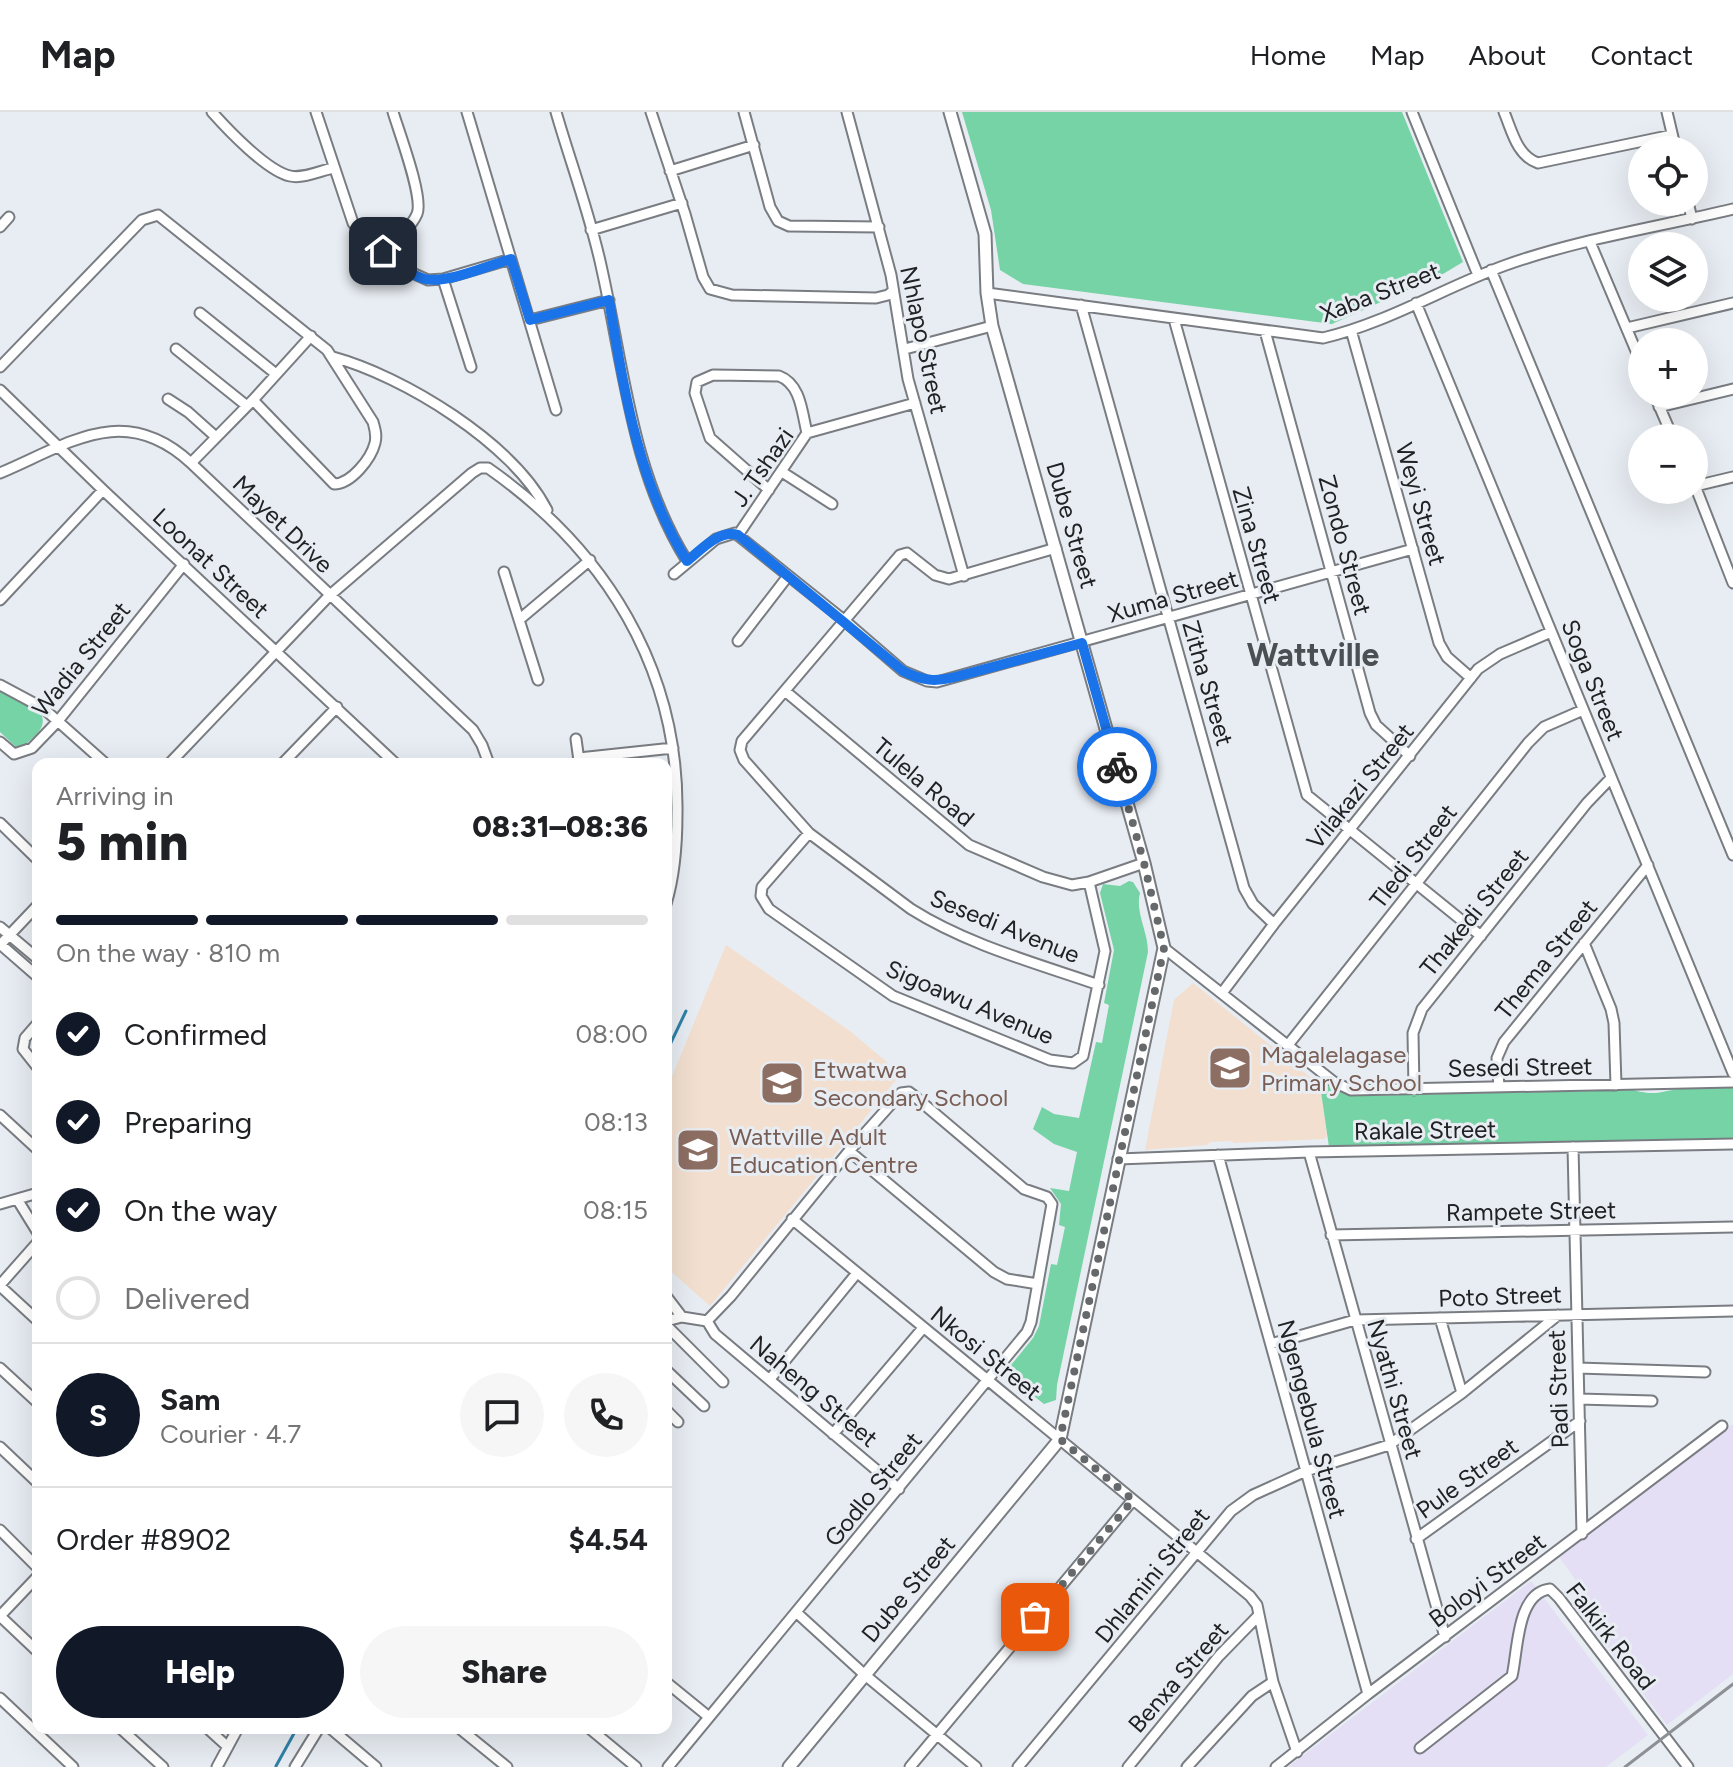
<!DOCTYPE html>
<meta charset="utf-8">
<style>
body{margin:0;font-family:Figtree,sans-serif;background:#f6f6f6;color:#202124;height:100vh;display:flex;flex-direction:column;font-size:30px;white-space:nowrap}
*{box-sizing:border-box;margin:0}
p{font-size:26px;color:#757577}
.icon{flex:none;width:44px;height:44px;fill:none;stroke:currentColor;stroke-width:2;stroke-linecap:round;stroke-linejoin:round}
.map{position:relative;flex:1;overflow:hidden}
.details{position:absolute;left:32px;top:646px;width:640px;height:976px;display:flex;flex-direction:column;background:#fff;border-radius:16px;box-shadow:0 8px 32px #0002}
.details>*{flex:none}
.tools{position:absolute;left:1628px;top:24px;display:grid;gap:16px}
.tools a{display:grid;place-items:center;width:80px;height:80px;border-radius:50%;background:#fff;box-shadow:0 8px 32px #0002;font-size:40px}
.pin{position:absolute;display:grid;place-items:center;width:68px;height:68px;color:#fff;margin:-34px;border-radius:16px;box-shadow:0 4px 12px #0006}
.courier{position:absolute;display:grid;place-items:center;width:80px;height:80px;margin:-40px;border:6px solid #1a73e8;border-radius:50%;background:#fff;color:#222;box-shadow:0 2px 10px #0007}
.overview em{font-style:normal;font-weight:800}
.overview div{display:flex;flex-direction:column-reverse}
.overview{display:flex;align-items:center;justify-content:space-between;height:136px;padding:0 24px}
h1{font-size:52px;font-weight:800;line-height:60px}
.bar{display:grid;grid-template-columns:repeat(4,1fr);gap:12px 8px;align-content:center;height:96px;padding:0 24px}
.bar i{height:10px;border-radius:6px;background:#e0e0e0}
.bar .selected{background:#111827}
.bar p{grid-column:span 4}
.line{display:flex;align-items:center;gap:20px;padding:0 24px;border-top:2px solid #e0e0e0}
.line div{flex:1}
.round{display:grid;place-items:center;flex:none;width:84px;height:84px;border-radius:42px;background:#f6f6f6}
ol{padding:0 24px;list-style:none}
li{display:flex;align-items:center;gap:24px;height:88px}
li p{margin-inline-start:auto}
li .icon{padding:8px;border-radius:50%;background:#111827;color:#fff;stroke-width:4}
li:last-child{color:#757577}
li i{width:44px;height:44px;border:4px solid #e0e0e0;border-radius:50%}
.primary-button{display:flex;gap:16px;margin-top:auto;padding:16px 24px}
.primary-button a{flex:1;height:92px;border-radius:48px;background:#111827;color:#fff;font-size:32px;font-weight:800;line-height:92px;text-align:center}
.primary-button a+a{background:#f6f6f6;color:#202124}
header{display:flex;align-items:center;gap:48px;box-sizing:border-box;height:112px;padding:0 40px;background:#fff;border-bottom:2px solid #e0e0e0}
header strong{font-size:38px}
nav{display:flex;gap:44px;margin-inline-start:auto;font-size:28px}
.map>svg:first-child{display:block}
</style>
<header>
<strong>Map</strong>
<nav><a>Home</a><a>Map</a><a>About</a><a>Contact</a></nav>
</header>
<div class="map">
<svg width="1733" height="1655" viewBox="0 0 1733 1655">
<rect width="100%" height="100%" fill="#e8edf3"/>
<path fill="#e4dff5" d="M1733,1312V1562L1667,1613L1583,1503L1580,1474L1559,1445Z
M1531,1469L1648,1623L1606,1655H1288Z"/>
<path fill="#f2dfcf" d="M726,833L850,919L901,962L710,1194L666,1155V979Z
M1193,871L1320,973L1327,1024L1325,1027L1234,1031L1231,1029L1210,1030L1207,1033L1145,1038L1174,888Z"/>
<path fill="#75d3a5" d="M962,0H1402L1463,150L1443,162L1332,212L1023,172L1000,158L991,98Z
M0,578L41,602C48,616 33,625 24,634L16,635L0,620Z
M1129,769L1133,770L1140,781C1135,801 1148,819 1148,840L1057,1273L1056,1288L1044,1292L1035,1285L1026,1286L1003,1263L1033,1226L1039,1214L1051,1152L1057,1153L1065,1115L1059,1113L1061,1092L1050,1076L1069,1079L1077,1040L1054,1032L1033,1017L1042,995L1054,1002L1079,1006L1096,930L1102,931L1109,893L1104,891L1114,838L1100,781L1103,772L1120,774Z
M1324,968L1337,978L1358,984L1633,978C1659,985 1662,978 1686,976C1701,975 1717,976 1733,976V1026L1329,1035L1320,973Z"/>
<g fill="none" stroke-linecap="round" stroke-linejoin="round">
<path stroke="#3080a6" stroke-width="3" d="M666,941L686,899
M276,1654L297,1616"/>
<g stroke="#797d82" stroke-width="13">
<path id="minor" d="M212,0C228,18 267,59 290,64C303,67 320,59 333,56
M316,0L353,111L364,124L410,160L428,168L443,167L511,147
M467,0L556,298
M556,0C571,52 591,105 602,158C624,257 632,361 687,449
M651,0L685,102L703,165L710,177L732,183L876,186L888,183L893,179
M744,0L770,95L778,109L789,114L879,115
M847,0L891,163L908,267L964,464
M1412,0L1478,163
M1504,0C1512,19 1517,44 1538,51L1672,23
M1667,0L1676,38
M670,59L754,33
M1688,90L1692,107
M0,115L9,105
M591,118L682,91
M1590,130L1642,253
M383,139C394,129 411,116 417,102C424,86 399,20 393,0
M1491,158L1733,743
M443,167L471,255
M987,181L1323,226C1387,211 1445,175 1506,153C1579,127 1658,115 1733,97
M1416,191L1733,961
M1081,193L1244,776L1253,792L1274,812
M200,201L276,262
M1174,207L1307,683L1481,824
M530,208L609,188
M1627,216L1733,191
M1351,218L1439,531L1447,545L1471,566
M1265,219L1370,601L1376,613L1410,644
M176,237L247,294
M905,237L992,214
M333,245C403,264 513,331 547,398
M0,255L142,108L158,103L327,238L373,310C375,317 377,323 375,331C371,347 351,372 334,372L253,288
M0,278L103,378L396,652
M1654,282L1673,326
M168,287L188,300L216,325
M1659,295L1733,277
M191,351L253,288L311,224
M782,360L832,392
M0,361C69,332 124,289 191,351L473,618L482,633L489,652
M1694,371L1733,471
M1695,374L1733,365
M769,378L710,326L695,281L697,270L713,263L779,264C801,272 802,301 807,321
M738,423L807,321L915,291
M1056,436L949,467L935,463L907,441L900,443L742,629L740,638L744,648L809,721L911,797C968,833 1036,851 1099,873
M504,460L538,568
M674,462L716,427L735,421L845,509L903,559L927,569L937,570L1413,437
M0,488L103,378
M520,507L590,448
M738,529L788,464
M0,573L43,596L106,652
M785,579L969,733L1043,765L1072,773L1089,770L1144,751
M576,627L579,649
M0,630L14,642L32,636L58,609L184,452
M579,646L673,636
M169,652L329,484L472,361L480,356H488C605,438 679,556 677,701C677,732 675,763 666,792
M282,652L337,595
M0,711L38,748
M809,721L762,775L761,784L769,797L893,884L1050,948L1073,951L1083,944L1105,839L1089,770
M0,815L38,847
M1584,831L1611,897L1614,911L1616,973
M0,832L38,865
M0,833L38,793
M1164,836L1334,970L1351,978L1733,970
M1222,881L1274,812L1478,557L1500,542L1551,520
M38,911L25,926L23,937L38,956
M1288,933L1528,631L1544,615L1583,598
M1499,975L1497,946L1504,930L1648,753
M1414,978L1413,921L1422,897L1587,691L1611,666
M0,1003L38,1038
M1573,1035L1582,1422
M849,1039L994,1160L1007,1167L1038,1172
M1309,1040L1445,1525
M1218,1043L1368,1582
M1118,1047L1309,1040L1733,1032
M17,1087L38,1121
M0,1092L38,1081
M792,1107L1250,1484L1257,1493L1273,1570L1297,1640
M1331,1123L1733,1115
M0,1173L38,1130
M0,1174L38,1209
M666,1184L682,1205
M1440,1206L1462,1281
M666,1209L682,1205L707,1209
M707,1209L715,1222L899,1377
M666,1213L723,1270
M1271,1232L1355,1208L1733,1199
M0,1256L38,1291
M1578,1256L1705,1260
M666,1258L704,1294
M770,1267L857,1161
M1579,1287L1652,1289
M666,1298L678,1310
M833,1322L923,1216
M0,1335L38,1371
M0,1418L38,1456
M1416,1427L1580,1309
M797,1501L865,1563L976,1655
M0,1504L38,1464
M0,1504L38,1540
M666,1570L709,1605
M0,1586L73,1655
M120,1616L163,1655
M207,1616L228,1635
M330,1616L376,1655
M459,1616L507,1655
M589,1616L636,1655
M1420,1636L1512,1564C1518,1540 1516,1481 1550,1477L1559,1486L1688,1655
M217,1655L238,1616
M295,1655L319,1616
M668,1655L1027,1220L1031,1210L1052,1092L1047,1085L1024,1077L913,983L909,980L901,981L849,1039L731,1184L707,1209
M910,1655L1133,1388
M1018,1655L1231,1399L1253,1383L1306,1359L1389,1333L1462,1281L1558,1203
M1128,1655L1219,1544L1259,1503
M1187,1655L1252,1584L1273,1570
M1276,1655L1368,1582L1722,1314"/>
</g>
<g stroke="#797d82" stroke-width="15">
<path id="tertiary" d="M789,1655L1060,1327L1164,836L1144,751L992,214L987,181L985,122L950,0"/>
</g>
<use href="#minor" stroke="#fff" stroke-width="9"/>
<use href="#tertiary" stroke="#fff" stroke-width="11"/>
<path stroke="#8d9195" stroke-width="3" d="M1625,1655L1733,1572"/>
</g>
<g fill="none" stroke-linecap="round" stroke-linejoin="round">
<path stroke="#66696c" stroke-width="8" stroke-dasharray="0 14.4" d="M1035,1505L1133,1388L1060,1327L1164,836L1144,751L1117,655"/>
<path stroke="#1a73e8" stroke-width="10" d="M383,139C396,149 409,163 425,167C447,172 489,153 511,147L530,208L609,188C624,278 638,371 687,449C701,438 719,417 738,423L903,559C923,569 935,570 955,565L1082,531L1117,655"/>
</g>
<defs>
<g id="school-square" transform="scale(2.3)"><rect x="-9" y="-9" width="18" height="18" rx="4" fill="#8d6e63" stroke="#e8edf3"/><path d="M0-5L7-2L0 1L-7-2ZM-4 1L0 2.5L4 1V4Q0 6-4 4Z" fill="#fff"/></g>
</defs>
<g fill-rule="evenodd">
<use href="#school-square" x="1230" y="956"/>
<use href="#school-square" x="782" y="971"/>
<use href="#school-square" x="698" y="1038"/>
</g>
<g text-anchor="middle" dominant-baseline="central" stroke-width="6" stroke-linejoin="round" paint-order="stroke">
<g font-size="24" fill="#202224" stroke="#e8edf3">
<text transform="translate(1380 180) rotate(-21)">Xaba Street</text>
<text transform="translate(924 228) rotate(78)">Nhlapo Street</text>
<text transform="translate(762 355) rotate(-55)">J. Tshazi</text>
<text transform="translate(1421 392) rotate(74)">Weyi Street</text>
<text transform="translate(283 412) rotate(44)">Mayet Drive</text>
<text transform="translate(1072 413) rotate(74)">Dube Street</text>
<text transform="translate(1257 433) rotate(74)">Zina Street</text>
<text transform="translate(1345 433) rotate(75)">Zondo Street</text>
<text transform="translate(211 451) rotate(43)">Loonat Street</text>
<text transform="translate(1173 484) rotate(-16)">Xuma Street</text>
<text transform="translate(81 547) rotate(-51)">Wadia Street</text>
<text transform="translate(1593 568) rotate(68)">Soga Street</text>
<text transform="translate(1208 571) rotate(74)">Zitha Street</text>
<text transform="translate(924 670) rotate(40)">Tulela Road</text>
<text transform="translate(1360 674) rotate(-51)">Vilakazi Street</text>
<text transform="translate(1413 744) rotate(-52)">Tledi Street</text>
<text transform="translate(1474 800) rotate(-51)">Thakedi Street</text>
<text transform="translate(1005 814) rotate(22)">Sesedi Avenue</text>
<text transform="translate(1546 847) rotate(-51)">Thema Street</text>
<text transform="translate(970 890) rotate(23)">Sigoawu Avenue</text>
<text transform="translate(1520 955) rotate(-1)">Sesedi Street</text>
<text transform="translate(1425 1018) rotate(-1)">Rakale Street</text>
<text transform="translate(1531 1099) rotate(-1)">Rampete Street</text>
<text transform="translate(1500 1184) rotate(-2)">Poto Street</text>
<text transform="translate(986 1241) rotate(39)">Nkosi Street</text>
<text transform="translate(1395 1277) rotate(74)">Nyathi Street</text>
<text transform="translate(1558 1277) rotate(-92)">Padi Street</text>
<text transform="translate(814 1279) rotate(40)">Naheng Street</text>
<text transform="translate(1312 1307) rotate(75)">Ngengebula Street</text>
<text transform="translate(1467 1366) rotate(-36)">Pule Street</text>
<text transform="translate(873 1377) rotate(-51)">Godlo Street</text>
<text transform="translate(1152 1463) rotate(-51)">Dhlamini Street</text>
<text transform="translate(1487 1468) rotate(-37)">Boloyi Street</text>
<text transform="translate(908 1477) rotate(-50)">Dube Street</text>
<text transform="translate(1611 1524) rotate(52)">Falkirk Road</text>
<text transform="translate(1178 1565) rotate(-49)">Benxa Street</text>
</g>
<g font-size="24" fill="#785e54" stroke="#e8edf3" text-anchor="start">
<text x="1261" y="942">Magalelagase<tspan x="1261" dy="28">Primary School</tspan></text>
<text x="813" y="957">Etwatwa<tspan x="813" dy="28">Secondary School</tspan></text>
<text x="729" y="1024">Wattville Adult<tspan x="729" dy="28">Education Centre</tspan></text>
</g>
<g font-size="32" font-weight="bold" fill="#4a4f53" stroke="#e8edf3">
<text x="1313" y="543">Wattville</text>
</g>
</g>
</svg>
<div class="tools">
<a><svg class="icon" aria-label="locate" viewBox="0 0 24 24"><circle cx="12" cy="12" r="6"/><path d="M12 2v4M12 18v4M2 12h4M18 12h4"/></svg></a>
<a><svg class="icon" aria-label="layers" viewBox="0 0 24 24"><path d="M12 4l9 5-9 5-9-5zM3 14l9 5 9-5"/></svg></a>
<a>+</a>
<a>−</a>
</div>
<div class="pin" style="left:1035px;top:1505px;background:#ea580c"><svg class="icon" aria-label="bag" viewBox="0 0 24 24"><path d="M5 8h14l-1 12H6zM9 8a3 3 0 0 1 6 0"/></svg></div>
<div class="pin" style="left:383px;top:139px;background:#1f2937"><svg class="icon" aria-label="home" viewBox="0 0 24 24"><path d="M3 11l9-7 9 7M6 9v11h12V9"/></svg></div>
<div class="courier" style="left:1117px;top:655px"><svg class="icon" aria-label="bike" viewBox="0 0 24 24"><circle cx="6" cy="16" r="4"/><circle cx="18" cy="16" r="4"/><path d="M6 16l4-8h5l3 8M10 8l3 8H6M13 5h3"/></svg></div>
<section class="details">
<div class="overview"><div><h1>5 min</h1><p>Arriving in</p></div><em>08:31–08:36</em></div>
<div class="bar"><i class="selected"></i><i class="selected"></i><i class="selected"></i><i></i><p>On the way · 810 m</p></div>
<ol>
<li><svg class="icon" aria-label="check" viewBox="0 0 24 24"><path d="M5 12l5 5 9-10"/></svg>Confirmed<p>08:00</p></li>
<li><svg class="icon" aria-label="check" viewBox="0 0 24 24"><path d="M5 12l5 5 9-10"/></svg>Preparing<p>08:13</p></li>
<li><svg class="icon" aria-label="check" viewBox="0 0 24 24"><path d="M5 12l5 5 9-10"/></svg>On the way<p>08:15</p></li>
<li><i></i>Delivered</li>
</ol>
<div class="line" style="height:144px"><b class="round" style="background:#111827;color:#fff">S</b><div><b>Sam</b><p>Courier · 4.7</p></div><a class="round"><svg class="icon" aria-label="chat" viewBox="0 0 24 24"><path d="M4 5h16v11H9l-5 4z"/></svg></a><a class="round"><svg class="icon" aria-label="phone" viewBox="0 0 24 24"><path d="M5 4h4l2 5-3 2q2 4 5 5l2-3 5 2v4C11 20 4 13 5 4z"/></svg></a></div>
<div class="line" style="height:104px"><div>Order #8902</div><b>$4.54</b></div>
<div class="primary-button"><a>Help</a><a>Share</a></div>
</section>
</div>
